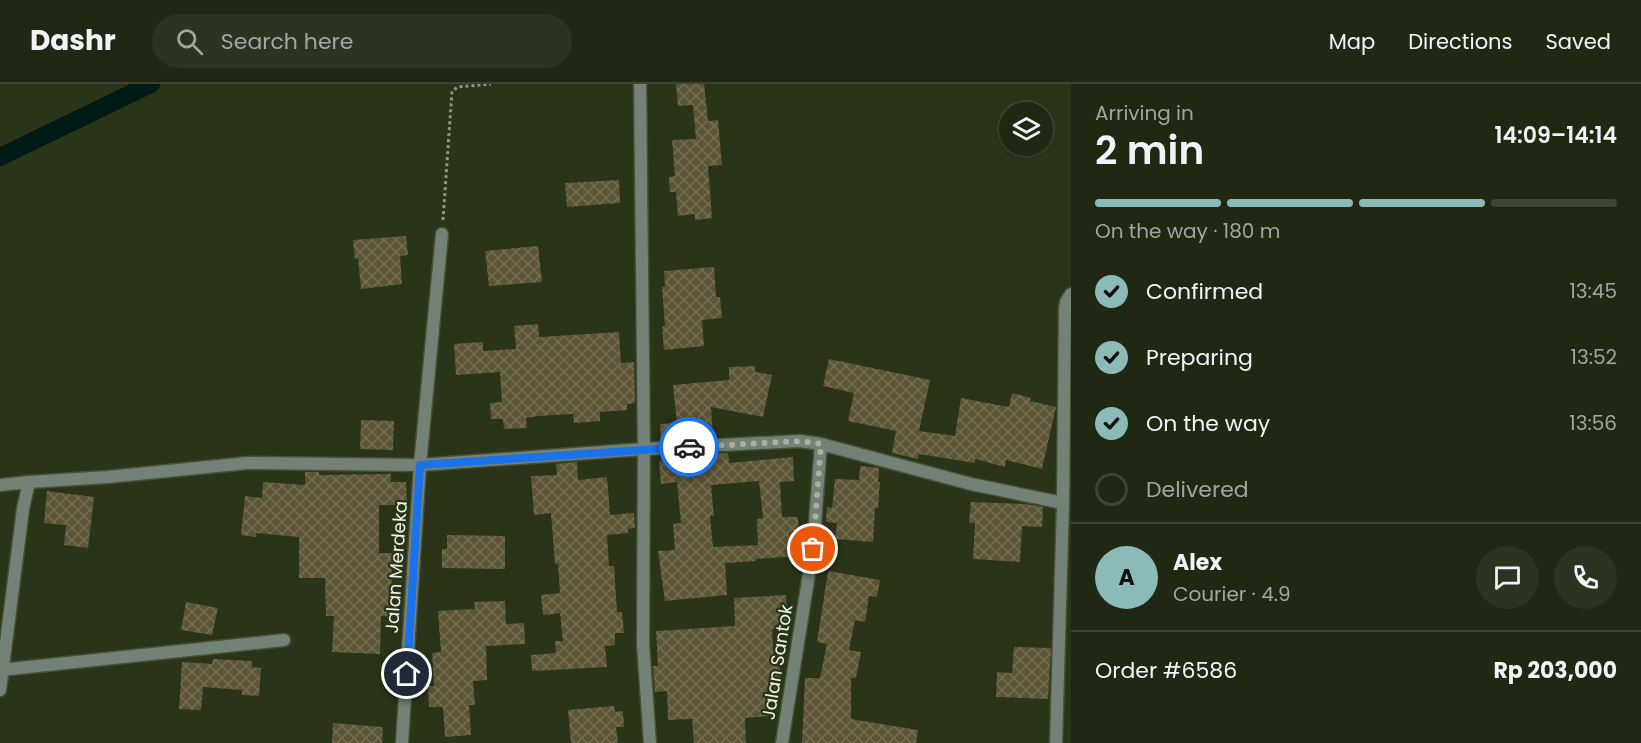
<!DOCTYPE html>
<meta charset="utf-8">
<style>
body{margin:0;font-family:Poppins,sans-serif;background:#2d3321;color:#f1f3f6;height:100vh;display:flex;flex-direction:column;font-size:22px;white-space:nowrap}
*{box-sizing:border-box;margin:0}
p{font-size:20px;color:#a2a5a0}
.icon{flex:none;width:33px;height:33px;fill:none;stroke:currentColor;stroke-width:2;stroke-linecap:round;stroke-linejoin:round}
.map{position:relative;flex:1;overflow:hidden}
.drawer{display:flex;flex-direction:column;background:#202713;width:570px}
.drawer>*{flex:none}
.tools{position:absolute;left:999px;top:18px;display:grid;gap:12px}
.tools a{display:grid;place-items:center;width:54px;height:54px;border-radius:50%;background:#202713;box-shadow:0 2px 4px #0004,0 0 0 2px #3d4433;font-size:30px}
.pin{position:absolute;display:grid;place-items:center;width:51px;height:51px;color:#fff;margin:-26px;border:3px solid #fff;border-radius:50%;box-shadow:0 2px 6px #0007}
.courier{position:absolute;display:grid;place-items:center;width:60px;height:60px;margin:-30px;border:4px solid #1a73e8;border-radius:50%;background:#fff;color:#222;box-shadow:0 2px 8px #0007}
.headline em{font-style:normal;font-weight:600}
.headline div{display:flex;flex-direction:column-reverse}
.headline{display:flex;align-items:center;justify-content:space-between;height:102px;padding:0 24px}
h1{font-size:39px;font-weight:600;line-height:45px}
.bar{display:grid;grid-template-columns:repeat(4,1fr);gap:9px 6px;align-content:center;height:72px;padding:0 24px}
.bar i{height:8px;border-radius:4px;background:#3d4433}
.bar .current{background:#8bbbb9}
.bar p{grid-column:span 4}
.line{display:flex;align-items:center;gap:15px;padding:0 24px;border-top:2px solid #3d4433}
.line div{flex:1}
.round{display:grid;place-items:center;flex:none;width:63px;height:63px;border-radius:32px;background:#2d3321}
ol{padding:0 24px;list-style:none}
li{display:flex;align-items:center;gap:18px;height:66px}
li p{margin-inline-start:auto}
li .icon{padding:6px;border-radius:50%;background:#8bbbb9;color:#111;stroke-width:4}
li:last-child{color:#a2a5a0}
li i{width:33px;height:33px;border:3px solid #3d4433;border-radius:50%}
header{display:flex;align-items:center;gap:36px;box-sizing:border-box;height:84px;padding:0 30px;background:#202713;border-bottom:2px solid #3d4433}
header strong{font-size:28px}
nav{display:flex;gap:33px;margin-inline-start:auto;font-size:21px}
.search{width:420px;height:54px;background:#2d3321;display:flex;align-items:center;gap:15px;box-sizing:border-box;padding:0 21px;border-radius:33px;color:#a2a5a0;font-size:22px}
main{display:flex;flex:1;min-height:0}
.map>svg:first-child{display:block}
</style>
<header>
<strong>Dashr</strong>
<div class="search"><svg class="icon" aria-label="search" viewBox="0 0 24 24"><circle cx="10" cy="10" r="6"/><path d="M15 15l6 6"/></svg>Search here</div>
<nav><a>Map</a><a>Directions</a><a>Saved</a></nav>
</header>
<main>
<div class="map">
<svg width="1071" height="659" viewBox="0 0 1071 659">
<defs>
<pattern id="building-cross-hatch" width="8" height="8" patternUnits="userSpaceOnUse" patternTransform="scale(1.5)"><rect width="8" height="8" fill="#5c5536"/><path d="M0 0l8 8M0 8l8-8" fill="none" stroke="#746e53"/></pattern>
</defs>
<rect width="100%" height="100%" fill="#2a3419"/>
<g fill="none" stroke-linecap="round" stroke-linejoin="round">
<path stroke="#001a16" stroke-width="18" d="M0,73L151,0"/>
</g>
<path fill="url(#building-cross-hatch)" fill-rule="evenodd" d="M676,0H704L708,37L718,36L722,81L708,82L712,134L695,136V130L678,132L676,108H670L669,93L675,92L672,56L696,55L693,21L678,22Z
M619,96L620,119L567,123L565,99Z
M406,152L408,171L400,172L402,200L361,205L358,174L355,175L353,156Z
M538,162L542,198L489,202L485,167Z
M714,183L716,213H720L722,234L702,236L704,262L664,266L662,243L665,242L662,203L665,202L664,187Z
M538,240L539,253L619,248L621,279L634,278L635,319L627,320V326L600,328V337L574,339L573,330L538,332L526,334L527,344L504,345L503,335H491L490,319L502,318L500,288L456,291L454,260L483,258V267L516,265L514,242Z
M829,275L930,296L919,347L955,352L961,314L1009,323L1012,309L1031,314L1030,317L1056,323L1042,385L1006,376L1005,383L975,375V379L919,370L918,375L892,369L896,347L848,337L854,309L823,302Z
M755,282V288L772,291L763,333L711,323L713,353L661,356L660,340L677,339L673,301L729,296V283Z
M361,336L394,337L393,366L360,365Z
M728,369L729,379L793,373L794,397L780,398L782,433H798L800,472L756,475V477L725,479L727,511L665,517L658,467L675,466L673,440L681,439L677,398L661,400L659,377H664L663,372ZM759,397L763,434L757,435L758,461L713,463L710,432H714L711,401Z
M577,378L578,396L607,393L610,431L634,429L635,444L628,445V449L607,451L609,482H614L617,528H622L624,549H615V561L605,562L607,583L532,587L531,571L556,569L555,557H563L560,529L543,531L541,511L560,509L558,480H555L551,429L534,431L531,392L557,391L556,380Z
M860,382L879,384L878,398H880L878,424H875L873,458L835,455L837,439L826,438L827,423L832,424L835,395L859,396Z
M305,388H319V391L391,390V398H406L407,421H379V469H392L391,532H381L380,570L332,568L334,532H326L325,494H299V453L256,449V453L241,451L245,412L262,414L263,398L305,401Z
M47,407L94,413L88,464L64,461L66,441L44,439Z
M971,418L1026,420L1043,423L1042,443L1022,442L1020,478L973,475L975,439H969Z
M447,451L505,452V485L442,484V465H447Z
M828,487L880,496L877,513L869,512L865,538L855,536L849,566L861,568L856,594H851V635L918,646L916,659H802L805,594H820L827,560L817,558Z
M786,511L788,545H772L774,579H780L781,604L767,605L769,632L745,634L746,659H694L692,635L668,636L667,607L655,608L653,582H658L656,547L735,542L734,514Z
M505,517L506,540L524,539L525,560L486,562L487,596L473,597L475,621H469L471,651L445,653L443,623H429L428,602H434L432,569L441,568L438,527L475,525L474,518Z
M186,518L218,524L212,551L181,546Z
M1014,563L1051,564L1048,615L996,613L997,588L1012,589Z
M213,575L252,577V583L261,584L259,612L242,611V606L203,603L201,626L179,625L182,578L212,580Z
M614,622L615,628L623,627L624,643H616L618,659H571L568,626Z
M333,639L383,643L382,659H332Z"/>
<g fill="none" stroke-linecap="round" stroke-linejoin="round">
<g stroke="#464f36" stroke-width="15">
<path id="minor" d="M640,0L644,365L643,560L650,659
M0,401L29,398
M0,586L284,556
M0,606L23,425L29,398L108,393L247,379L420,381L644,365L800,357L821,360L971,400L1063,419
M402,659L420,381L442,150
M782,659L813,465L821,360
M1056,659L1063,419L1065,225L1066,218L1071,210"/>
</g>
<path stroke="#8d9680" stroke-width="3" stroke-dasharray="3 3" stroke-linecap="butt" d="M443,136L452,7L458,3L491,0"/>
<use href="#minor" stroke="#738177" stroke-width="12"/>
</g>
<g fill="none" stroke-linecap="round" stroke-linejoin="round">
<path stroke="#aab29e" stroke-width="6" stroke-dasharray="0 10.8" d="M689,363L800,357L821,360L813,465"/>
<path stroke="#1a73e8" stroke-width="8" d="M407,590L420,381L689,363"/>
</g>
<g text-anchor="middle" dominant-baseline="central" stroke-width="4.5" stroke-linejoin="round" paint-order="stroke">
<g font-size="18" fill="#eff6e5" stroke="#2a3419">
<text transform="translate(396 483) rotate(-86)">Jalan Merdeka</text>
<text transform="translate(777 578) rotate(-81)">Jalan Santok</text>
</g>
</g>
</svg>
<div class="tools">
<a><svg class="icon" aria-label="layers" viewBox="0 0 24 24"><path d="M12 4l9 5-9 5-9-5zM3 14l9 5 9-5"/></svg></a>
</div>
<div class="pin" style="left:813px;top:465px;background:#ea580c"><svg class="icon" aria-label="bag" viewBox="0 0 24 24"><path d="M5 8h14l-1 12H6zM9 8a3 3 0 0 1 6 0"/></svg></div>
<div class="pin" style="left:407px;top:590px;background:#1f2937"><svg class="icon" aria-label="home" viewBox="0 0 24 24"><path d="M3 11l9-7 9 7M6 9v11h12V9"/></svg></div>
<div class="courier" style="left:689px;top:363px"><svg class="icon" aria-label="car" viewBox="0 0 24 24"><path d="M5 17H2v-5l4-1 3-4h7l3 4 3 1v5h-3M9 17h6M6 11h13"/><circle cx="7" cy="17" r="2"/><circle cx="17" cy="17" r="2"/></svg></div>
</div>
<section class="drawer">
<div class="headline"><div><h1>2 min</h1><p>Arriving in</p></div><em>14:09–14:14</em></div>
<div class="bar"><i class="current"></i><i class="current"></i><i class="current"></i><i></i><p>On the way · 180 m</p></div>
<ol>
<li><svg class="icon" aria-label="check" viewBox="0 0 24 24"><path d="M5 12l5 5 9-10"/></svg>Confirmed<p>13:45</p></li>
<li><svg class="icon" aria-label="check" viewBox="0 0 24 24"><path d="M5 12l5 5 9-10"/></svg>Preparing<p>13:52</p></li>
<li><svg class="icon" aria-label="check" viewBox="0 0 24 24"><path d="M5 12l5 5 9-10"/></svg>On the way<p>13:56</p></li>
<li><i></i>Delivered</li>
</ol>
<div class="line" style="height:108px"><b class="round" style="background:#8bbbb9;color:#111">A</b><div><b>Alex</b><p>Courier · 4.9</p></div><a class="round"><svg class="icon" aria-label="chat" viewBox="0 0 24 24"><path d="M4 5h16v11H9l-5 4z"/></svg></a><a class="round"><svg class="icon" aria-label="phone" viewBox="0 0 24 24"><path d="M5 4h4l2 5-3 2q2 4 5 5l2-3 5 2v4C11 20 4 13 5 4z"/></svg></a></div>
<div class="line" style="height:78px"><div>Order #6586</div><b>Rp 203,000</b></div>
</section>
</main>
